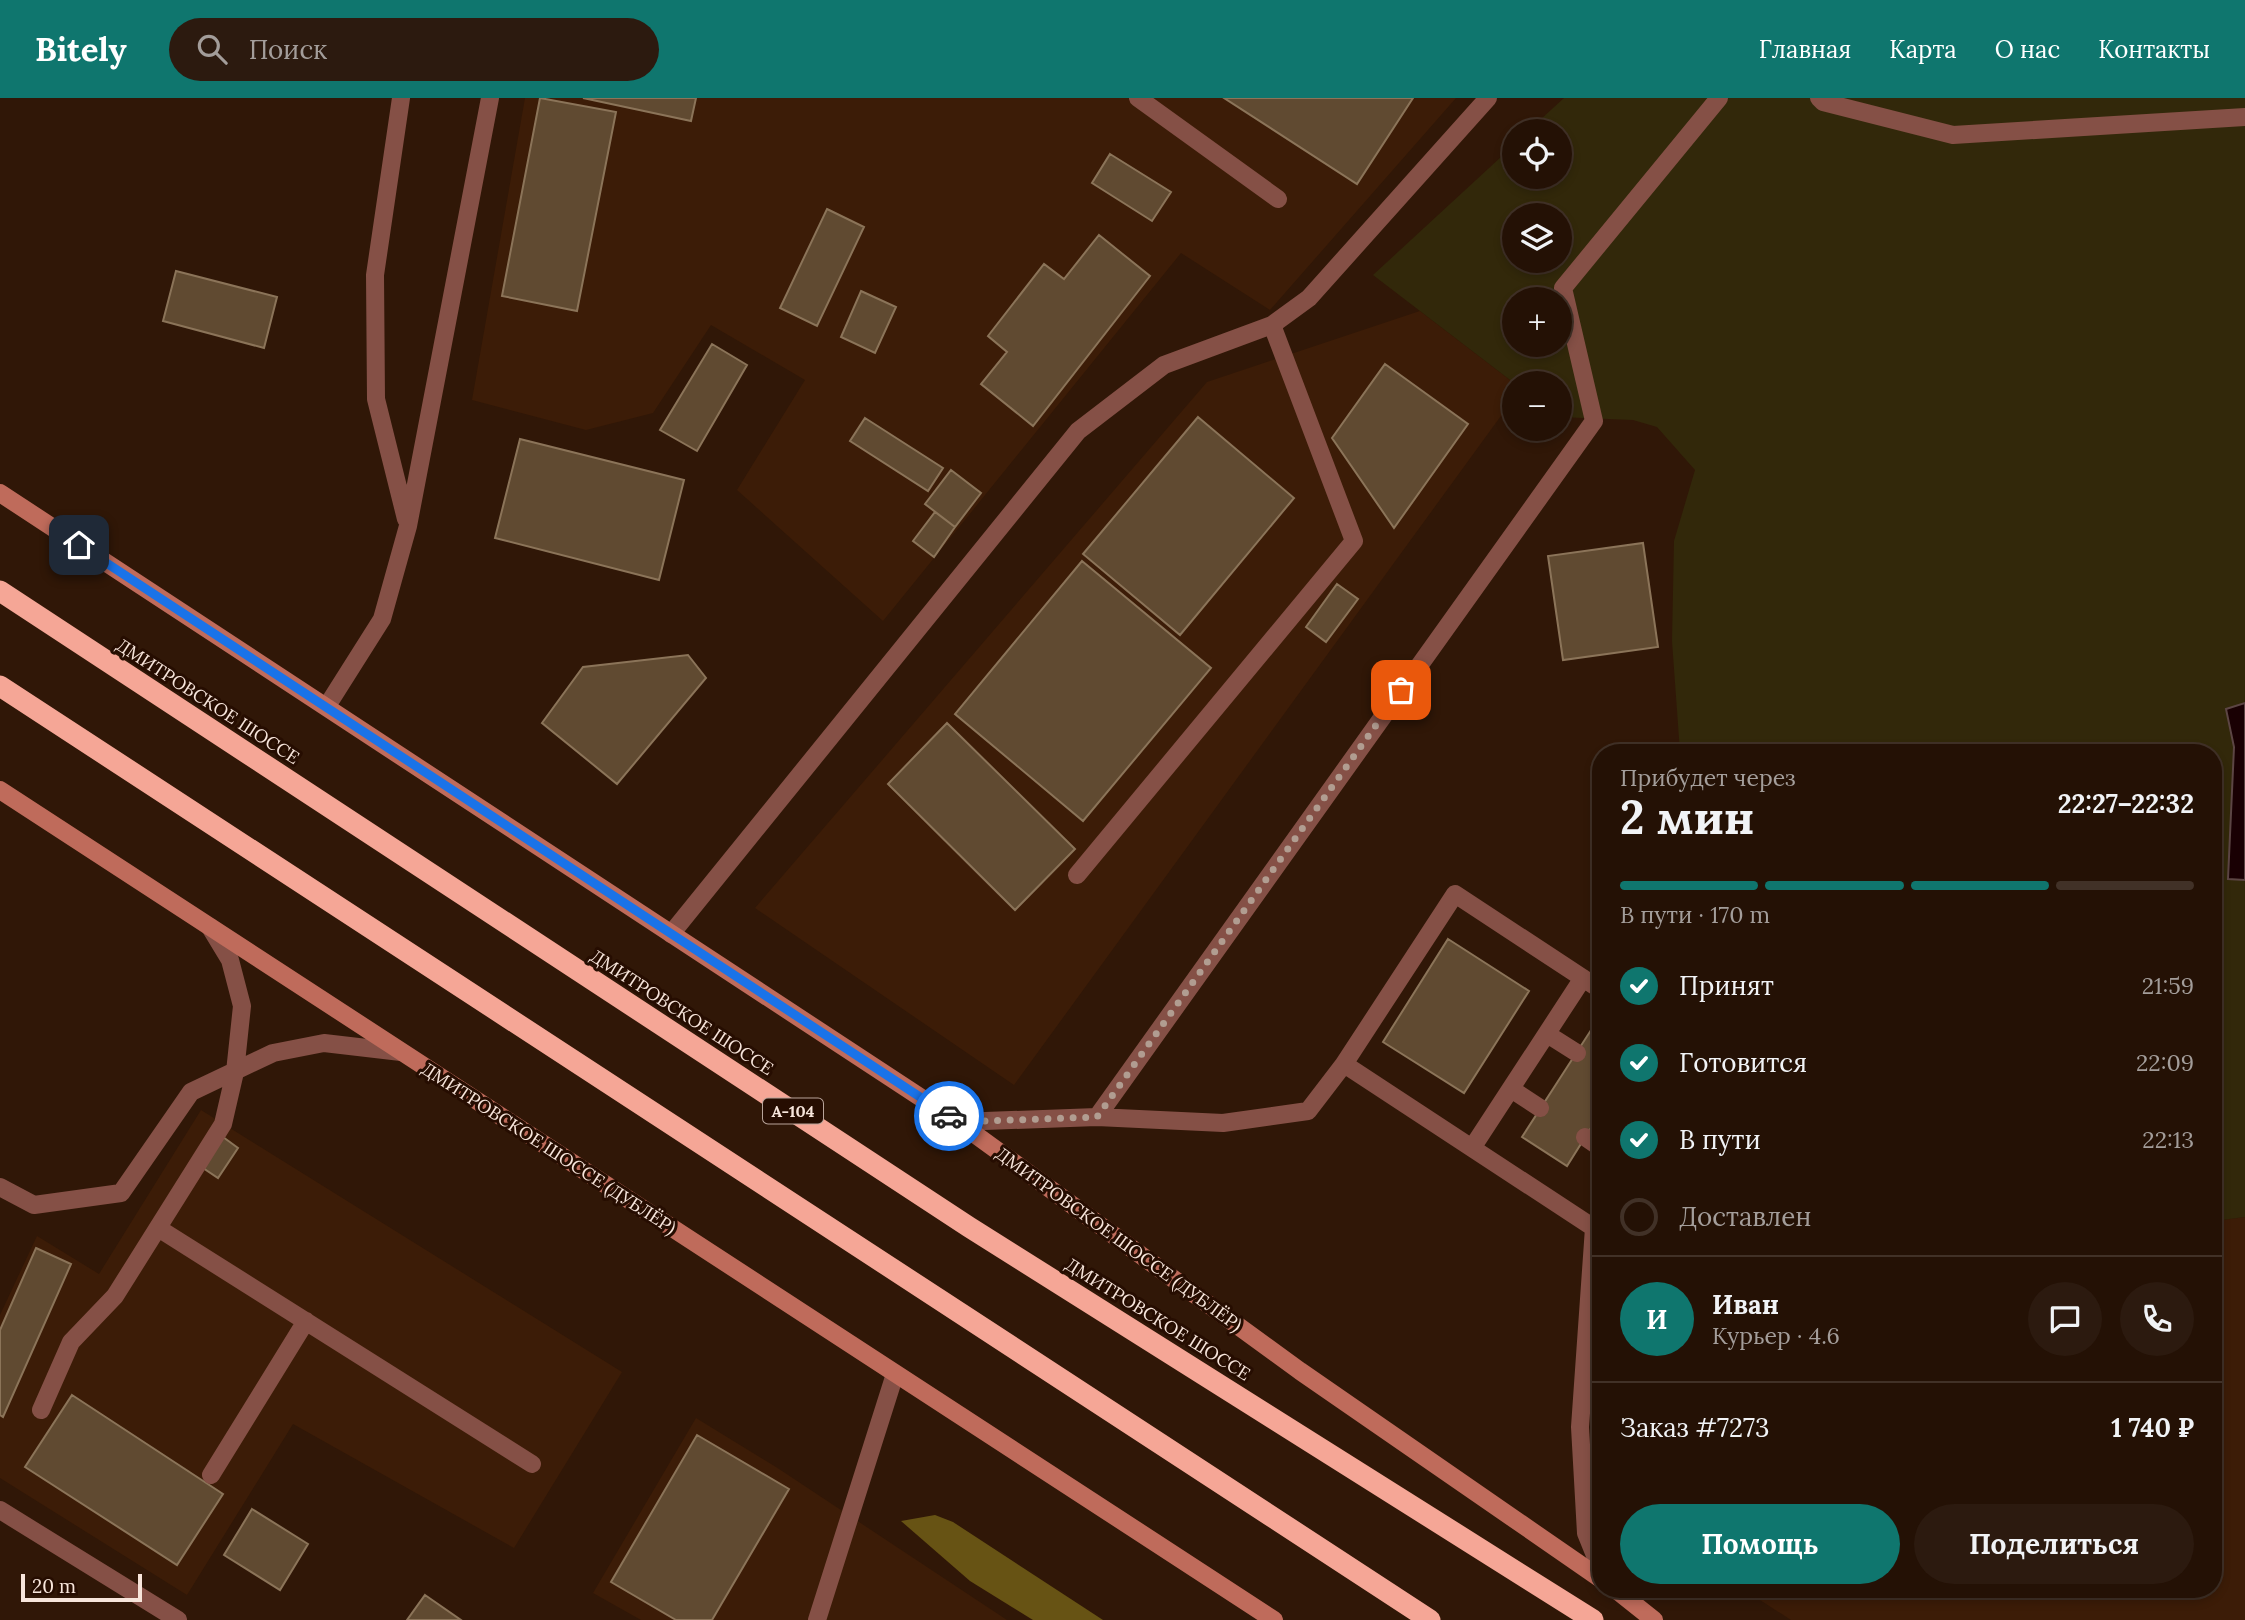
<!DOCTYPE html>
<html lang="ru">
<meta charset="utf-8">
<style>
body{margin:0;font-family:Lora,serif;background:#2c1a0f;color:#f1f3f6;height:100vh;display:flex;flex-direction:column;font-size:26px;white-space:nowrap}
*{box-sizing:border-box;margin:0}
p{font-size:23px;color:#a39d9a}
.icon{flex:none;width:38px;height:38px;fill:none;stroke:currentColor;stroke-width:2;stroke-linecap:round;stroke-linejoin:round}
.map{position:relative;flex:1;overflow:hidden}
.drawer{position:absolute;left:1592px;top:646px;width:630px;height:854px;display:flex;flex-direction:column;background:#241105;border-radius:28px;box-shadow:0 4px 10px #0003,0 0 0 2px #413127}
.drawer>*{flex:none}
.fabs{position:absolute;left:1502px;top:21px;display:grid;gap:14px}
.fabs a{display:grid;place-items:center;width:70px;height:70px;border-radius:50%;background:#241105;box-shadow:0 4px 10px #0003,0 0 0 2px #413127;font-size:35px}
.scale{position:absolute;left:21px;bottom:18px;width:121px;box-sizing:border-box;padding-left:7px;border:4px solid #f7e5db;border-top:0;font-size:19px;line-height:24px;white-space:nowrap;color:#f7e5db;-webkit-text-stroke:5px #260d01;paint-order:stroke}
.pin{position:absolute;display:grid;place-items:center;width:60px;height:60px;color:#fff;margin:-30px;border-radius:14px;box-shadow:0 4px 10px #0006}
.courier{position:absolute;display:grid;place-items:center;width:70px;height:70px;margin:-35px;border:5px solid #1a73e8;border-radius:50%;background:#fff;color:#222;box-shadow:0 2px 9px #0007}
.head em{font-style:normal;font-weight:700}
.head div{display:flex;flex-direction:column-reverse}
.head{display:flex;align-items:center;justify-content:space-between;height:119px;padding:0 28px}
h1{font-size:46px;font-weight:700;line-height:52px}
.bar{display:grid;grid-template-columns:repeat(4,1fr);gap:10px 7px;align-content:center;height:84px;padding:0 28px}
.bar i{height:9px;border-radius:5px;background:#413127}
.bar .current{background:#0f766e}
.bar p{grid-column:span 4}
.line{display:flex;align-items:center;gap:18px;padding:0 28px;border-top:2px solid #413127}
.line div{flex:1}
.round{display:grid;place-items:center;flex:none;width:74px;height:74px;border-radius:37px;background:#2c1a0f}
ol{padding:0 28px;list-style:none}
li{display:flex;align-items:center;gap:21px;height:77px}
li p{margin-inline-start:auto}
li .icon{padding:7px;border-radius:50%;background:#0f766e;color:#fff;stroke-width:4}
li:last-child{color:#a39d9a}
li i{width:38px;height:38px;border:4px solid #413127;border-radius:50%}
.action{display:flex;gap:14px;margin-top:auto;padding:14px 28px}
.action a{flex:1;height:80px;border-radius:42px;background:#0f766e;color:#fff;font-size:28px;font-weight:700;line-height:80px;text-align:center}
.action a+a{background:#2c1a0f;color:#f1f3f6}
header{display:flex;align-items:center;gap:42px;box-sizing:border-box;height:98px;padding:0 35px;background:#0f766e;color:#fff}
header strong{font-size:33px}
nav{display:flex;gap:38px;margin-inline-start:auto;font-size:24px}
.search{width:490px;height:63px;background:#2c1a0f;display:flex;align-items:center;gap:18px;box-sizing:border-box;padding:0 24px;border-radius:38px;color:#a39d9a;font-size:26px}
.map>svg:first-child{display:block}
</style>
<header>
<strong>Bitely</strong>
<div class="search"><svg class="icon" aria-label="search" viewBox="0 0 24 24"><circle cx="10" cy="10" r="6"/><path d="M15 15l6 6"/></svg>Поиск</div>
<nav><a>Главная</a><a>Карта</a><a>О нас</a><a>Контакты</a></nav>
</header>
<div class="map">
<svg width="2245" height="1522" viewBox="0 0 2245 1522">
<rect width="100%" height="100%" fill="#301707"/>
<path fill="#3c1c07" d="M525,0H1456L1270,212L1181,155L883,523L737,392L805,282L711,227L653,315L586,332L472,302Z
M1420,213L1514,285V300L1014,987L755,810L1207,284Z
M201,1012L622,1274L514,1450L293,1326L187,1497L0,1380V1217L37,1138L99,1176Z
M2245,1119V1522H1791L1743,1491H2214V1123Z
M696,1320L776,1369L1007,1522H641L593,1495Z"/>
<path fill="#32280a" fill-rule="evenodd" d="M1564,0H2245V605L2226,611L2234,649L2228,780L2245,782V1119L2214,1123V654H1680L1672,543L1674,443L1695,372L1657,329L1633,322L1559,319V285H1514L1373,177L1514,47V79H1559V33H1528ZM1514,117H1559V163H1514ZM1514,201H1559V247H1514Z"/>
<path fill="#675314" d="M935,1417L953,1424L1103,1522H1033L970,1483L901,1423Z"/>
<path fill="#190003" stroke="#5c4544" stroke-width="2" d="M2245,605V782L2228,781L2234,649L2226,611Z"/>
<path fill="#604a31" stroke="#8b7459" stroke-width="2" d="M540,0L616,14L577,213L502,198Z
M583,0H696L691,23Z
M1224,0H1413L1357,86Z
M1110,56L1171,94L1152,123L1092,85Z
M827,111L864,129L817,228L780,210Z
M1099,137L1150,178L1033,328L981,286L1007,254L988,238L1044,166L1064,181Z
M176,173L277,199L264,250L163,223Z
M861,193L896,209L875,255L841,239Z
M712,246L747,267L697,353L660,332Z
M1385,266L1468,326L1394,430L1332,340Z
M1198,319L1294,400L1180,537L1083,456Z
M865,320L943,370L928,393L850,343Z
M520,341L684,382L659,482L495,440Z
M951,372L981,395L955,429L925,406Z
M935,414L955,429L934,459L913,443Z
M1643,445L1658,549L1563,562L1548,458Z
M1082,463L1211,570L1083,723L955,616Z
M1337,486L1358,501L1326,544L1306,529Z
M688,557L706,580L617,686L542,625L583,569Z
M947,625L1075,751L1015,812L888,686Z
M1448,841L1529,893L1464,995L1383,944Z
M1593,929L1601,934V1014L1567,1068L1522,1039Z
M223,1039L238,1050L218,1080L203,1070Z
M36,1150L71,1166L3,1319L0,1317V1232Z
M72,1297L223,1396L177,1467L25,1369Z
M697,1337L789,1391L712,1522H676L611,1484Z
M252,1411L308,1446L280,1492L224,1457Z
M425,1497L461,1522H407Z"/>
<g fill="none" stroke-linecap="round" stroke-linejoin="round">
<path stroke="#855046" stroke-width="18" d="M401,0L375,177L376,301L406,421
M1138,0L1278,101
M1819,0L1823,4L1953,37L2245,19
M327,608L382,521L408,428L490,0
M1077,777L1354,443L1272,227
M671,836L1078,333L1164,267L1272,227L1309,200L1488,0
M1547,936L1577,955
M1344,966L1455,796L1601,892
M1511,991L1540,1010
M1097,1019L1594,323L1563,190L1719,0
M958,1024L1097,1019L1223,1025L1308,1013L1344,966L1594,1130L1580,1329L1586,1435L1601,1472
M1585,1039L1601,1050
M1472,1050L1583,880
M0,1089L34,1107L121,1095L191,994L273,955L324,945L401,954
M158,1130L532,1366
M41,1312L71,1244L115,1198L223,1026L235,974L242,908L230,862L210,829
M211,1377L306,1223
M817,1522L895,1276"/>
<path stroke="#855046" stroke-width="18" d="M0,1412L178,1522"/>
<path stroke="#bf6b5b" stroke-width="18" d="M0,395L958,1024L1300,1273L1601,1481
M0,692L1274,1522
M1615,1491L1654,1522"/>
<path stroke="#f5a696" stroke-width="21" d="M0,493L969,1129L1593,1522
M0,588L1430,1522"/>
</g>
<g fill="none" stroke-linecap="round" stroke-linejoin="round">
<path stroke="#b19d91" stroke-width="7" stroke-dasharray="0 12.6" d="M949,1018L958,1024L1097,1019L1401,592"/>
<path stroke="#1a73e8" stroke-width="9" d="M79,447L949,1018"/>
</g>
<g text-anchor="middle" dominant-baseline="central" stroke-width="6" stroke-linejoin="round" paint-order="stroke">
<rect fill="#260d01" stroke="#b8a49a" stroke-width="2" x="763" y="1000.5" width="60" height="25" rx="5"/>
<g font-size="16" font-weight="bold" fill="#f7e5db">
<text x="793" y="1013">А-104</text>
</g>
<g font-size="18" fill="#f7e5db" stroke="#260d01">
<text transform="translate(208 603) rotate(33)">ДМИТРОВСКОЕ ШОССЕ</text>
<text transform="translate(682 914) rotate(33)">ДМИТРОВСКОЕ ШОССЕ</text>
<text transform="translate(549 1050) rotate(33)">ДМИТРОВСКОЕ ШОССЕ (ДУБЛЁР)</text>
<text transform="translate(1119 1141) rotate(36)">ДМИТРОВСКОЕ ШОССЕ (ДУБЛЁР)</text>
<text transform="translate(1158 1221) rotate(32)">ДМИТРОВСКОЕ ШОССЕ</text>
</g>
</g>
</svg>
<div class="fabs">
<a><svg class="icon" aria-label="locate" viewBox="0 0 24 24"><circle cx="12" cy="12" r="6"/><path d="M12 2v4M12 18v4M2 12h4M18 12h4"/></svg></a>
<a><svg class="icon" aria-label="layers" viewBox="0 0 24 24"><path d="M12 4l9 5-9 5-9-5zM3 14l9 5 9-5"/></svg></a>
<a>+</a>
<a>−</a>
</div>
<div class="scale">20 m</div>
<div class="pin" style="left:1401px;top:592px;background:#ea580c"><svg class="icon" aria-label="bag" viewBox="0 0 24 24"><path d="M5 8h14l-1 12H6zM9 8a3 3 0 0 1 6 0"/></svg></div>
<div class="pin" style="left:79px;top:447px;background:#1f2937"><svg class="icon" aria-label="home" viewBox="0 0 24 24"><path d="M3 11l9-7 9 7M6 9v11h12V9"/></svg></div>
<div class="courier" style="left:949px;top:1018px"><svg class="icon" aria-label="car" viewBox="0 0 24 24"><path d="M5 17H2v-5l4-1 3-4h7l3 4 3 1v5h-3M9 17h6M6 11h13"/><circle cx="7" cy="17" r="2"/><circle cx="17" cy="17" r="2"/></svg></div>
<section class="drawer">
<div class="head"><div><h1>2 мин</h1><p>Прибудет через</p></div><em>22:27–22:32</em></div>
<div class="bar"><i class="current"></i><i class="current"></i><i class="current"></i><i></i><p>В пути · 170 m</p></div>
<ol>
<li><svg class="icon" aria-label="check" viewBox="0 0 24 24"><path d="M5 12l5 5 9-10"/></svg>Принят<p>21:59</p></li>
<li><svg class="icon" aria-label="check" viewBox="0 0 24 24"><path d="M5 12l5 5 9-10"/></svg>Готовится<p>22:09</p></li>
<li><svg class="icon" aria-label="check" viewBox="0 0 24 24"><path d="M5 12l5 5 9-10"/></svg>В пути<p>22:13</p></li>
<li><i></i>Доставлен</li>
</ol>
<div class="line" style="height:126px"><b class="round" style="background:#0f766e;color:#fff">И</b><div><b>Иван</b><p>Курьер · 4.6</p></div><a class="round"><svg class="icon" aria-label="chat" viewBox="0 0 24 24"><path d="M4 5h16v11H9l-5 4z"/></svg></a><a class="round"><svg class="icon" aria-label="phone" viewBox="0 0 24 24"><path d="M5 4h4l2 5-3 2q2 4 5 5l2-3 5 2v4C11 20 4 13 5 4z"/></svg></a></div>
<div class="line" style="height:91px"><div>Заказ #7273</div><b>1 740 ₽</b></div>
<div class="action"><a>Помощь</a><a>Поделиться</a></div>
</section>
</div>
